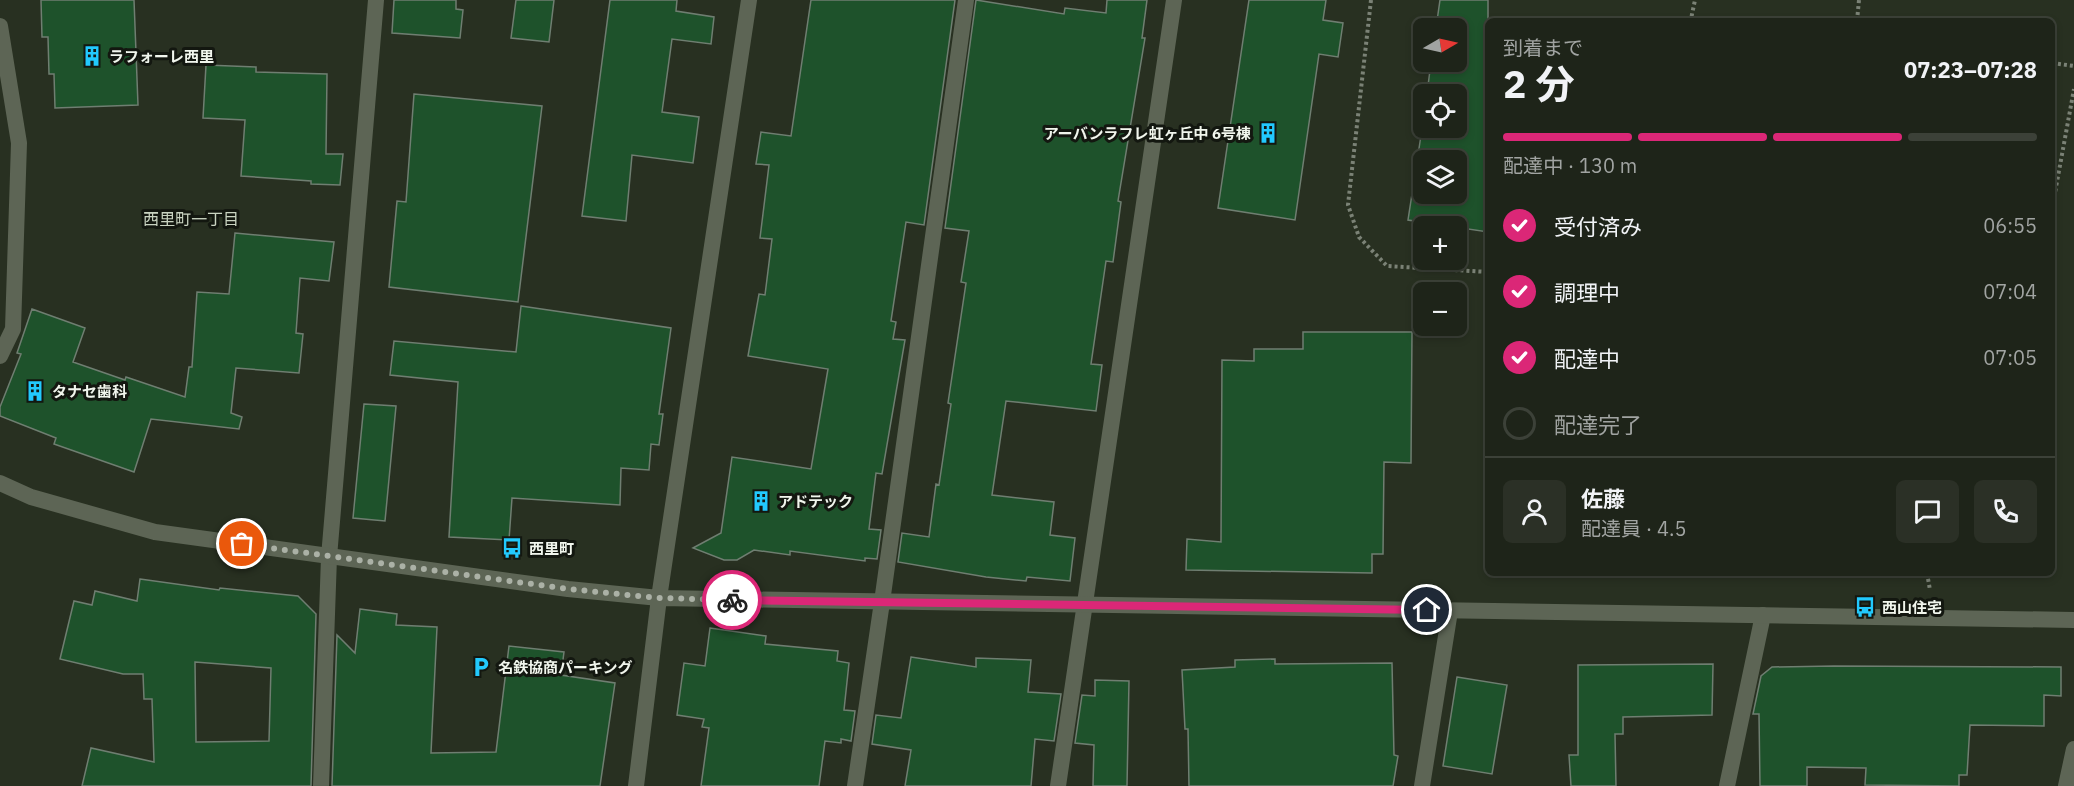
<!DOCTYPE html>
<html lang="ja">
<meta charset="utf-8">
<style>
body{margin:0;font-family:"IBM Plex Sans","Noto Sans JP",sans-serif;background:#2b3026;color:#f1f3f6;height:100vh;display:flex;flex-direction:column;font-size:22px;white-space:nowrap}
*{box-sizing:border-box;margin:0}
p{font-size:20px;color:#a1a4a2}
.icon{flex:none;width:33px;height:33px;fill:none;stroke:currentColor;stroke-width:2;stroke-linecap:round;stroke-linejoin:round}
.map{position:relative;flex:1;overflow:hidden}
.side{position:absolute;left:1485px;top:18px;width:570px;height:558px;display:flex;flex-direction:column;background:#1e2419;border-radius:9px;box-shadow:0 3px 9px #0003,0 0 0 2px #3c4138}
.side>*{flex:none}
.needle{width:39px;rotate:81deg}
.fabs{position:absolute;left:1413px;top:18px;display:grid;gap:12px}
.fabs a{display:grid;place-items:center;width:54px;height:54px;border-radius:9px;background:#1e2419;box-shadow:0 3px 9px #0003,0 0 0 2px #3c4138;font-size:30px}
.pin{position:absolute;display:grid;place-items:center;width:51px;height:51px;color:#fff;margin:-26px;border:3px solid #fff;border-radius:50%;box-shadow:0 2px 6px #0007}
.courier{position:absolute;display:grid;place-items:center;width:60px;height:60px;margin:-30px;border:4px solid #db2777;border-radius:50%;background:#fff;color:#222;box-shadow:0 2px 8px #0007}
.summary em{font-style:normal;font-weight:700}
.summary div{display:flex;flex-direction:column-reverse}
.summary{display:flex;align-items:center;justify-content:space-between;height:102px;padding:0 18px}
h1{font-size:39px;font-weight:700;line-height:45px}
.bar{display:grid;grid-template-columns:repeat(4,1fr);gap:9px 6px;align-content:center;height:72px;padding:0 18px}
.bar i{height:8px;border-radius:4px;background:#3c4138}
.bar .on{background:#db2777}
.bar p{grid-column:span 4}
.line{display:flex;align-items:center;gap:15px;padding:0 18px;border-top:2px solid #3c4138}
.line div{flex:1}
.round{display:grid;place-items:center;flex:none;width:63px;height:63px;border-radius:9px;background:#2b3026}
ol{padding:0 18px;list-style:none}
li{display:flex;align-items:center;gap:18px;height:66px}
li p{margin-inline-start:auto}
li .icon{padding:6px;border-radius:50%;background:#db2777;color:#fff;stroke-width:4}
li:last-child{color:#a1a4a2}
li i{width:33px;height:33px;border:3px solid #3c4138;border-radius:50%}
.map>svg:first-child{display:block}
</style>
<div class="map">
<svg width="2074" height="786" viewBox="0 0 2074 786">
<rect width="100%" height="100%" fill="#283021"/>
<path fill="#1e522b" stroke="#6f7e71" stroke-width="1.5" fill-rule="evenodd" d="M41,0H134L138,105L55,108L54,74H49L48,37H42Z
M394,0H456V9L463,10L460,38L392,33Z
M516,0H554L549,42L511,38Z
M610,0H677L676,11L714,17L711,44L672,39L662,112L699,117L693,163L632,155L626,221L582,216Z
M811,0H955L924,225L906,222L891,321L896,322L893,339L905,340L882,474L876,473L869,529L881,530L877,559L865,558V561L790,551V555L754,550L737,560H724L693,548L721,533L732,457L811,469L828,369L748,356L759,294L765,295L772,239L760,238L769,165L756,164L761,132L791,136Z
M976,0L1064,14L1065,8L1106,13L1107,0H1147L1142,38H1145L1118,201L1121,202L1113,262L1106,261L1091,364L1102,365L1096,411L1006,401L992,495L1054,502L1050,535L1075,538L1070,581L1027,577L1026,581L986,577L898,562L902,533L929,537L936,484L939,485L951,404L948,403L966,283L961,282L969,231L945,228Z
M1249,0H1326L1323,20L1343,23L1338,57L1319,54L1295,220L1218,208Z
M1440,0H1488V232L1408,220L1424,116V128H1456V94H1427L1431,62H1456V28H1436ZM1424,160H1456V194H1424Z
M206,65L256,67V72L327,74L326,154H343L340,185L311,184V181L241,176L245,120L203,118Z
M414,94L542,106L518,302L389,287L397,201L406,202Z
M235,233L334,242L329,281L300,278L296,333L303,334L299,373L236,368L231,413L242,417L239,429L151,419L134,472L54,444L56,438L0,416V407L21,354L17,353L32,309L85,328L73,362L125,380L126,377L185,397L189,367H192L197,292L229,294Z
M521,306L671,328L659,414H663L659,445L651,444L649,470L621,468L620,505L512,498L509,540L449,537L458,382L390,375L394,341L516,352Z
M1303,332H1412L1411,463L1384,462L1383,554H1372V573L1186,570L1187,539L1221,542L1222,360L1254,361V349H1303Z
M364,404L396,406L385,521L353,518Z
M140,579L219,590L220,588L298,596L316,614L311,786H82L91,748L154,762L152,699H144L143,674H123L60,659L74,601L92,605L95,591L137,601ZM195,662L271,668L269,741L196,742Z
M360,609L397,614L396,625L437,627L431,753L496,752L509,646L564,652L561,675L615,683L600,786H332L337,635L355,653Z
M710,628L766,636L765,644L838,651L837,661L849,663L844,710L855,711L851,741L841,739V743L825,741L819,786H701L709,728L702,727L704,719L677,715L684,663L705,666Z
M911,657L976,667V658L1031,660L1028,692L1061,694L1054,741L1035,739L1031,786H905L911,750L872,744L876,715L901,718Z
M1275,659V664L1392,663L1394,755L1398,756L1393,786H1189L1188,729H1185L1182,670L1235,667V660Z
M1713,664L1712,715L1623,717V734H1615L1616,786H1571L1569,755H1578V665Z
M1834,666L2061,667V696L2044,695V726L1970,725L1967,775H1959V786L1865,785L1866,768L1807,767V786H1760L1759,714H1753L1761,676L1772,667Z
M1457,677L1507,685L1492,774L1443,766Z
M1095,680L1129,681L1127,786H1093L1094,745L1075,743L1082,695L1095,696Z"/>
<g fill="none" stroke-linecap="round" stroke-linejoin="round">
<path stroke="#7b8276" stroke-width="4" stroke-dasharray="3 3" stroke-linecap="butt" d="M1371,0L1348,205L1359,237L1387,266L1488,272
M1691,19L1714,21
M1682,21L1691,19L1695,0
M1857,21L1859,0
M2052,63L2074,66
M2052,209L2074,89
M1927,573L1930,590"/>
<path stroke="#5d6555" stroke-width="16" d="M0,26L19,143L13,329L0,356
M321,786L329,557L376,0
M855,786L882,602L966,0
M1058,786L1174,0
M1422,786L1450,611
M1727,786L1763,615
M2066,786L2074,749"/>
<path stroke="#5d6555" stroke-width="16" d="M0,483L31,497L155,532L568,589L659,598L2074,620
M636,786L659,598L749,0"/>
</g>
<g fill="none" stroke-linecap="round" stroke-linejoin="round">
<path stroke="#abb1a6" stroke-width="6" stroke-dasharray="0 10.8" d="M242,544L568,589L659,598L732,600"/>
<path stroke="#db2777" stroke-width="8" d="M732,600L1427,610"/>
</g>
<defs>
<g id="building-bare" transform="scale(1.62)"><path d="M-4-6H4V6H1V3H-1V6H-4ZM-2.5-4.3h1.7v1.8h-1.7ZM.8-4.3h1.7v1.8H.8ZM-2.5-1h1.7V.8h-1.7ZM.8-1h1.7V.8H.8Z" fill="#22c9fd" stroke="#131710" stroke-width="2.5" paint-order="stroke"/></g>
<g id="bus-bare" transform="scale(1.62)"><path d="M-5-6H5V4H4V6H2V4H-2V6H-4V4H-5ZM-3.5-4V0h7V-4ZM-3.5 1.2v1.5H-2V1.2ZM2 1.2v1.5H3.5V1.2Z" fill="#22c9fd" stroke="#131710" stroke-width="2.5" paint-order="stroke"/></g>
<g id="parking-bare" transform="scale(1.62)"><path d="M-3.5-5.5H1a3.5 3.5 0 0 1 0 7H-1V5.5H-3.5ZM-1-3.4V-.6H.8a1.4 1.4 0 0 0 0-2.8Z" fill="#22c9fd" stroke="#131710" stroke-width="2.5" paint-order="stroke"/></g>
</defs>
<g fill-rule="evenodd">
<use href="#building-bare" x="92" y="56"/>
<use href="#building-bare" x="1268" y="133"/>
<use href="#building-bare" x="35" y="391"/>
<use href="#building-bare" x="761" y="501"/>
<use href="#bus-bare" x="512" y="548"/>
<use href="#bus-bare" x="1865" y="607"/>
<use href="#parking-bare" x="481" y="667"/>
</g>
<g text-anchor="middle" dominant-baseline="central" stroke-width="6" stroke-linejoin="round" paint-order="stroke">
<g font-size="15" font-weight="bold" fill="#f1f6ed" stroke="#131710" text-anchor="start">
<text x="109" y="56">ラフォーレ西里</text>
<text x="1251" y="133" text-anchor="end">アーバンラフレ虹ヶ丘中 6号棟</text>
<text x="52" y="391">タナセ歯科</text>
<text x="778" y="501">アドテック</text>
<text x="529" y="548">西里町</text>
<text x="1882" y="607">西山住宅</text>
<text x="498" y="667">名鉄協商パーキング</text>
</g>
<g font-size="16" fill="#c9d3c1" stroke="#131710">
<text x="191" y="219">西里町一丁目</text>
</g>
</g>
</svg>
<div class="fabs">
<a><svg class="needle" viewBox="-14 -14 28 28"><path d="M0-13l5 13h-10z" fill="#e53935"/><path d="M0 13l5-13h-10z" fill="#a1a4a2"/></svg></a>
<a><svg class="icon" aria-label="locate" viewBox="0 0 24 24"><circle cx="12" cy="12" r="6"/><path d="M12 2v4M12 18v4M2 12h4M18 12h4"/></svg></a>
<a><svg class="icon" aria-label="layers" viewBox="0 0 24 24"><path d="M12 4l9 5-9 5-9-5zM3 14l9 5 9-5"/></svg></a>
<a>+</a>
<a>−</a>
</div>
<div class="pin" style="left:242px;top:544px;background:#ea580c"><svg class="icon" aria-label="bag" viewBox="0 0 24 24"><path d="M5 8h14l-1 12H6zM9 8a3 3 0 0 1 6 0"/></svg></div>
<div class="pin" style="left:1427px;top:610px;background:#1f2937"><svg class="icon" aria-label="home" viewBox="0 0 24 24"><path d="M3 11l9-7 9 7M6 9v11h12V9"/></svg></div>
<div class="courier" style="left:732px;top:600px"><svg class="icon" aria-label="bike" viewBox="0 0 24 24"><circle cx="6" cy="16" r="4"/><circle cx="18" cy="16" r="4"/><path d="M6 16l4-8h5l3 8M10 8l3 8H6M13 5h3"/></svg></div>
<section class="side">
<div class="summary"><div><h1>2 分</h1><p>到着まで</p></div><em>07:23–07:28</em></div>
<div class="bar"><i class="on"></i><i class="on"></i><i class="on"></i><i></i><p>配達中 · 130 m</p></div>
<ol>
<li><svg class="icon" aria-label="check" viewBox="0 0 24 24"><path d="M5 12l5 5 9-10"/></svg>受付済み<p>06:55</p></li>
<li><svg class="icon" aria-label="check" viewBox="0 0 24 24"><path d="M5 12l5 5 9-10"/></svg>調理中<p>07:04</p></li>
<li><svg class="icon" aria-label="check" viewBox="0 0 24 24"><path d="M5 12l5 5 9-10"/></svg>配達中<p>07:05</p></li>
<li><i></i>配達完了</li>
</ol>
<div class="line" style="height:108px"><a class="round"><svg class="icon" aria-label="person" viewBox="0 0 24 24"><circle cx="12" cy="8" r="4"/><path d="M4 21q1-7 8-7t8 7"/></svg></a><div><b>佐藤</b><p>配達員 · 4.5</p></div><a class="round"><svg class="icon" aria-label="chat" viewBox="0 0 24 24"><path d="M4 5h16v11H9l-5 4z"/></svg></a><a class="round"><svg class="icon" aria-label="phone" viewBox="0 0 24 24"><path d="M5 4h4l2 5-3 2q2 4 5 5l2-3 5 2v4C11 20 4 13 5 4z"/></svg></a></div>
</section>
</div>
